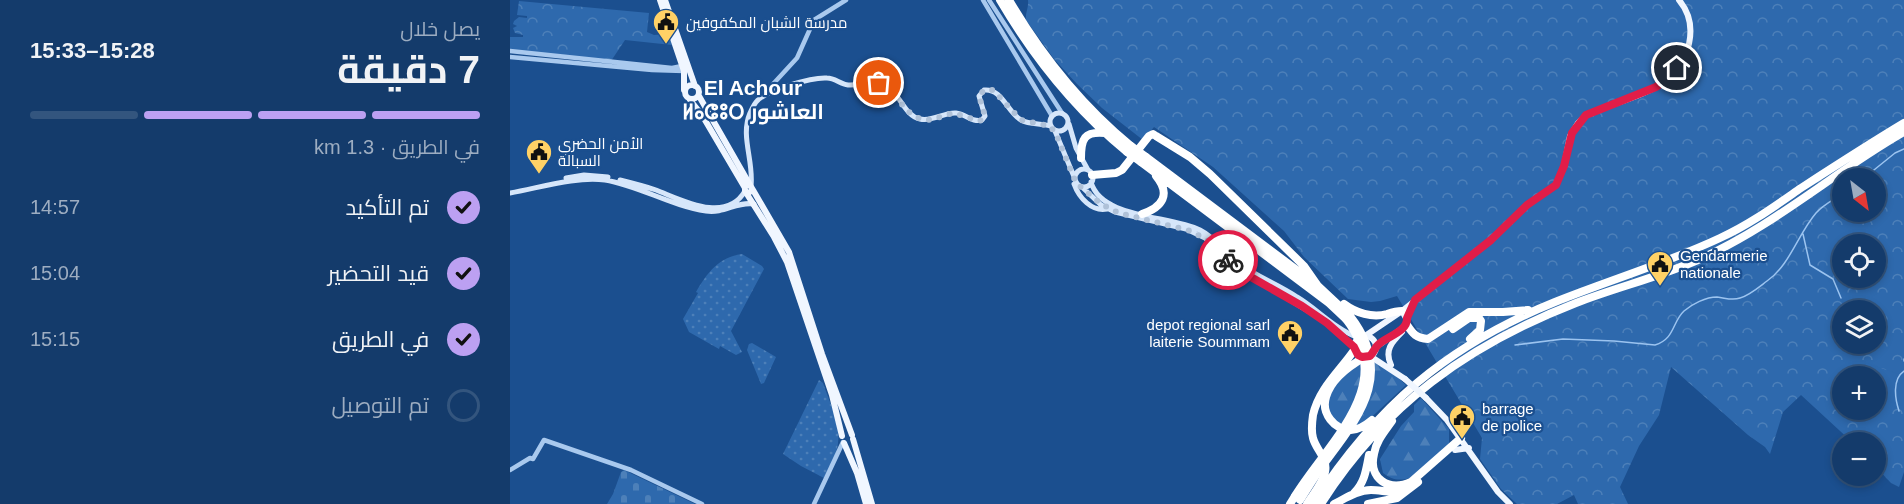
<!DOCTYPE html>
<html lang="ar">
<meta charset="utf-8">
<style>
body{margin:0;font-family:Arial,Cairo,"Noto Sans Tifinagh",sans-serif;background:#1d4271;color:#f1f3f6;direction:rtl;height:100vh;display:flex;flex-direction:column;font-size:22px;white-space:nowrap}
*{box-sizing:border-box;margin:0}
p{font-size:20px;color:#9dadc1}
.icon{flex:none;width:33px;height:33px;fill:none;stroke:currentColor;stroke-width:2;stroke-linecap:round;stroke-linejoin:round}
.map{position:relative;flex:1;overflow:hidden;direction:ltr}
.side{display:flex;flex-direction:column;background:#143b6b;width:510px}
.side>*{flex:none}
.needle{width:39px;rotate:149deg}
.fabs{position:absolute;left:1322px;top:168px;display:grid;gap:12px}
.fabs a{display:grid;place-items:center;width:54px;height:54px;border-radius:50%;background:#143b6b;box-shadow:0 3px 9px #0003,0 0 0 2px #33557e;font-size:30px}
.pin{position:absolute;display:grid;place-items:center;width:51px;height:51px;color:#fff;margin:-26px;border:3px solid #fff;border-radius:50%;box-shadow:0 2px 6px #0007}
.courier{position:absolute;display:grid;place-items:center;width:60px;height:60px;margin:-30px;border:4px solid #e11d48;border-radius:50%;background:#fff;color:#222;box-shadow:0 2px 8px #0007}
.headline em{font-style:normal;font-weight:700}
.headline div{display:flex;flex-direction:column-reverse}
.headline{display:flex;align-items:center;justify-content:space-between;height:102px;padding:0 30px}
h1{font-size:39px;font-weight:700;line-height:45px}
.bar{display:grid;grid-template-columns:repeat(4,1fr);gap:9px 6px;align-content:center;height:72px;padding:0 30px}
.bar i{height:8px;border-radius:4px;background:#33557e}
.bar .active{background:#bca0f2}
.bar p{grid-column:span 4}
ol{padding:0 30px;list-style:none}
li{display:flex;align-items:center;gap:18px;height:66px}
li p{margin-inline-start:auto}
li .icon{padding:6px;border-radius:50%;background:#bca0f2;color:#111;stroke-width:4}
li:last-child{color:#9dadc1}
li i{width:33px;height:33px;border:3px solid #33557e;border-radius:50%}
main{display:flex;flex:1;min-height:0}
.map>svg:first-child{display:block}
</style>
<main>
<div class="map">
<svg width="1394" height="504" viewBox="0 0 1394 504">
<defs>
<pattern id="grass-dots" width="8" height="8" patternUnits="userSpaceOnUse" patternTransform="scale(1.5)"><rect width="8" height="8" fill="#2e69ad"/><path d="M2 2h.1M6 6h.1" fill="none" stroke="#4d80b9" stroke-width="1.8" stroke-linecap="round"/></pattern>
<pattern id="forest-firs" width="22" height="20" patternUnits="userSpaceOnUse" patternTransform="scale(1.5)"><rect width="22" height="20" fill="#2e69ad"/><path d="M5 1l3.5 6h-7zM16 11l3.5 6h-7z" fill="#4d80b9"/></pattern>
<pattern id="cemetery-stones" width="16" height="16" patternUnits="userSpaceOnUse" patternTransform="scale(1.5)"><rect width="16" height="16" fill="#2e69ad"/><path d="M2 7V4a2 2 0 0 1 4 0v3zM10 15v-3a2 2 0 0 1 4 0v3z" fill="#4d80b9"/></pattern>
<pattern id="park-crowns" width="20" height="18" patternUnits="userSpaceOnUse" patternTransform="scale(1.5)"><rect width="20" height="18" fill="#2e69ad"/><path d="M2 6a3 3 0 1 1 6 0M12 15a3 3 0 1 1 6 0" fill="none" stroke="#4d80b9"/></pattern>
</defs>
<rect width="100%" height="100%" fill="#1b4f8f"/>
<path fill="url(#grass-dots)" d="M232,254L252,266L254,269L221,331L232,352L226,355L210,346L209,349L179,332L173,319L188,293L186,292C197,273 209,257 232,254Z
M242,343L266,357L254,383L251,384L237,350L239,344Z
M309,380L313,383C319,401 331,424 328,443C327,455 319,467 314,478L291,466L273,454Z"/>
<path fill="url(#forest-firs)" d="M861,359L884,374L896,385L852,426H832C828,424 823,420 821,417C808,395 841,364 861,359Z
M911,398L939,429V444L900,478C889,481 882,480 873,473L870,459L891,426L904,412V405Z"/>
<path fill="url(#cemetery-stones)" d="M114,470L185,504H97L103,494L111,472Z"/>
<path fill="url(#park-crowns)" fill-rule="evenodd" d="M518,0H1394V472L1389,487L1381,483L1365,466V442H1342L1291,395L1273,412L1260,454L1255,447L1238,435L1161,367L1149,415L1129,446L1110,487L1118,504H1068L1064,495L1047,504H1007L991,489L970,459L972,438L887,296L870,301L861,302L838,299L794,257L774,231L703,167L644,127L633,140L592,108L567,84L544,59L516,20C515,13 519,8 518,0ZM1332,178H1365V212H1332ZM1332,244H1365V278H1332ZM1332,310H1365V344H1332ZM1332,376H1365V410H1332Z
M9,1L139,13L137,32L144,35L158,34L162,45L115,40L101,61L0,50V37H13V35L5,33L3,28L7,26L3,24L4,21L9,17L17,18V16L7,15Z"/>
<path fill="#2e69ad" d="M1356,363L1394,376V399L1392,406L1365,397V376H1351Z"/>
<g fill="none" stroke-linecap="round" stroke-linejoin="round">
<path stroke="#9cc4f0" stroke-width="1.5" d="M1354,178L1385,153L1394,149
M1293,234L1300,265L1323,279L1331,298
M1005,345L1053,339L1104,341L1145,345C1165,339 1162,322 1174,311C1182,304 1196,297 1207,297C1216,298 1222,301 1230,298C1240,295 1249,287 1257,281C1280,265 1288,234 1306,213C1313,205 1323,200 1332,194
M1394,359V361
M1389,411C1385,399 1382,379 1394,371"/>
<path stroke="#a9c9ee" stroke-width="4.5" d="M473,0L542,116
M479,0L552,113
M0,51L162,68L172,66
M0,57L142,70L174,71
M253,95L287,58L304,20L336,0
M0,470L20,458L23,459L34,440L121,470L192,504
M304,504L333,442"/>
<path stroke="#d6e6fa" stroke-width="5" d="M540 122a9 9 0 1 1 18 0a9 9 0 1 1-18 0Z
M559,124L566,148L578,170
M545,131L565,179
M565 178a9 9 0 1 1 18 0a9 9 0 1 1-18 0Z
M56,178L74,175L98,177
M110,180C122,183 134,186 146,190C172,200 216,224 235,191
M581,182C591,219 660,215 690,230C706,238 714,252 727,262C745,276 768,284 787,297C807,309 825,329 847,337
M564,184C569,198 582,212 597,209
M241,186C244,161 230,136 240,113C242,109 244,104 247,101C257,90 302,77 317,78C325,78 330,84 338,85C351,86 361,79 374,85C391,93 393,115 410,119C423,122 434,112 446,113C456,114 462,123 472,120L475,116L469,96L474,90C492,88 497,112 511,120C520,125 531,123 540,126
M572,187L591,205L605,212L676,229L695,238L728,269L813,320L844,347
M0,193C29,188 66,176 95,180C130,186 161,206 196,211C214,214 227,201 244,204"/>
<path stroke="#f0f6ff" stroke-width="6" d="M150,0L174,71V90
M155,0L185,86
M175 92a7 7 0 1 1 14 0a7 7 0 1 1-14 0Z
M189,96L240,185
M180,100L192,115L235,188
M243,190L279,252L312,354L342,435
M238,193L243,190L240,185L235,186V191L264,237L277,262L322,395L332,436
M855,336L892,311L981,240L1017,205L1046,185L1054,166L1060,136L1068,123L1076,115C1100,104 1134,96 1154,82C1180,63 1190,25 1169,0
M844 347a11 11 0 1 1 22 0a11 11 0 1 1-22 0Z
M866,347L897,325L896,318L892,311
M860,356L895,379
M881,365C874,350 882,342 892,332
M916,398L937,420L988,492L1000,504
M343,439L362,504
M334,443L347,473L356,504
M945,450L959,448"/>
<path stroke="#fff" stroke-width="8" d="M490,0C524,58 565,109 617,152
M499,0C532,56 571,105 621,146
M636,157L808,286L840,316
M571,158C571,139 574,131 595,133
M631,162L819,303L836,319
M582,175L606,173L612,170L639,136L643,134L646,136L680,157L700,174L794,266L808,286
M632,214C653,207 661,194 646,176
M834,304C846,313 862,318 877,314C883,312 886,311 892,311
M897,325C903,334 906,338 918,339L959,312H993L1018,310
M943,329L959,318H969L971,321L970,330L960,339
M855,357C839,366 821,379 816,397C811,413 824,430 841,430C849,430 856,425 862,420
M882,421C875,431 866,441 864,454C858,479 879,492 901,482L951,438
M844,493C855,482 856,470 859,455
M780,504L785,496
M797,504C803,494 813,483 815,472C818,458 806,450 803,438C801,431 802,422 803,415C809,388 830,371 845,349
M803,504C867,406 936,346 1045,302C1100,280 1157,263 1210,238C1239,225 1265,206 1291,188C1325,166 1359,144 1394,123
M811,504C874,405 958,345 1066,303C1107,287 1150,277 1190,259C1264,226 1324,172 1394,132
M824,504C836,498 848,490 861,490C873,490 882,494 894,490
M858,504L887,498L908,482"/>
<path stroke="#f0f6ff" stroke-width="6" d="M895,379L916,398"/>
<path stroke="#fff" stroke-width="8" d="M621,146L636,157
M617,152L631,162
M785,496C819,441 888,386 836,319
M790,500C799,486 808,471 819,457C854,411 882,370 840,316"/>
</g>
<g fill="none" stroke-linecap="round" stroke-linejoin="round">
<path stroke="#afc1d8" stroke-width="6" stroke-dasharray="0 10.8" d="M369,83L382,90L396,110L410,119L421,120L443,113L470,121L475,116L469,96L474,90H483L511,120L540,126L546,134L566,183L591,204L609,213L681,231L699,241L718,260"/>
<path stroke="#e11d48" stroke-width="8" d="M718,260L732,272L792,306L817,323L844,347L848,355L852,357L860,356C864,352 865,347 869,344C878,336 898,331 897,318L905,300L981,240L1017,205L1046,185L1054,166L1062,133L1076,115L1146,87L1158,78L1167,68"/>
</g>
<defs>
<g id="civic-pin" transform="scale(1.35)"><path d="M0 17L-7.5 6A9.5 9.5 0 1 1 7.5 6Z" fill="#ffd166" stroke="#1b4f8f"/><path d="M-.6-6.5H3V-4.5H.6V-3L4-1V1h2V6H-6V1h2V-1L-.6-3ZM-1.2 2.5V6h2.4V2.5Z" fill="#111"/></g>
</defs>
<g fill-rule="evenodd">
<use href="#civic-pin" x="156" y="22"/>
<use href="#civic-pin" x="29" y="152"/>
<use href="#civic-pin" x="1150" y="264"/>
<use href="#civic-pin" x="780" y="333"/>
<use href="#civic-pin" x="952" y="417"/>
</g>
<g text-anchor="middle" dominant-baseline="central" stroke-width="4.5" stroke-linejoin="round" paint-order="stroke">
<g font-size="15" fill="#fff" stroke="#1b4f8f" text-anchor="start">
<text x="176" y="22">مدرسة الشبان المكفوفين</text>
<text x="48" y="143">الأمن الحضري<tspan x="48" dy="17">السبالة</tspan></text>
<text x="1170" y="255">Gendarmerie<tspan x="1170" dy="17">nationale</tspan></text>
<text x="760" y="324" text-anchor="end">depot regional sarl<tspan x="760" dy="17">laiterie Soummam</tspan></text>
<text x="972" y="408">barrage<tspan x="972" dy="17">de police</tspan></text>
</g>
<g font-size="21" font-weight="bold" fill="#fff" stroke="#1b4f8f">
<text x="243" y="87">El Achour<tspan x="243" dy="24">ⵍⴰⵛⵓⵔ العاشور</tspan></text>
</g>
</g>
</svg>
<div class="fabs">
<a><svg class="needle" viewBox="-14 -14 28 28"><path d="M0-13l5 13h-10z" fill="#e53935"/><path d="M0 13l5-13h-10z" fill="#9dadc1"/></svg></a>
<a><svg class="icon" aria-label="locate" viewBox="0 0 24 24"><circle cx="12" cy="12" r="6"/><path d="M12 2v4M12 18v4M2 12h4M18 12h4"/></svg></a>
<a><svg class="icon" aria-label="layers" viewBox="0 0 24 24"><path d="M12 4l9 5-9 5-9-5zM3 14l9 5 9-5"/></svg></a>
<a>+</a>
<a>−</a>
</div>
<div class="pin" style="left:369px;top:83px;background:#ea580c"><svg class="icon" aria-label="bag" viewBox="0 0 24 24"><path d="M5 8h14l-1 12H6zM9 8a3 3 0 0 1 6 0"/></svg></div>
<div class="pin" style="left:1167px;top:68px;background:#1f2937"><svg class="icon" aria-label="home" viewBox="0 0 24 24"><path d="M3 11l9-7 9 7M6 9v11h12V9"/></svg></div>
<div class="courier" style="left:718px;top:260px"><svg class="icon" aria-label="bike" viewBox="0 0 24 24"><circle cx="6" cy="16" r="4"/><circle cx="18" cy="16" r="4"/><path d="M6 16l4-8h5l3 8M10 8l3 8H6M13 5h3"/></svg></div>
</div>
<section class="side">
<div class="headline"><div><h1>7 دقيقة</h1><p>يصل خلال</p></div><em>15:28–15:33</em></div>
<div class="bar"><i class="active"></i><i class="active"></i><i class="active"></i><i></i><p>في الطريق · 1.3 km</p></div>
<ol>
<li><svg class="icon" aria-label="check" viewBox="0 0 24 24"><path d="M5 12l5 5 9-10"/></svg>تم التأكيد<p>14:57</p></li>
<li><svg class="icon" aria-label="check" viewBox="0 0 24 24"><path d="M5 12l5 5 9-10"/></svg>قيد التحضير<p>15:04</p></li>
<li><svg class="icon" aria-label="check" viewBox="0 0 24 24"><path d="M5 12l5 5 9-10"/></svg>في الطريق<p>15:15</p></li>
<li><i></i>تم التوصيل</li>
</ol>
</section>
</main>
